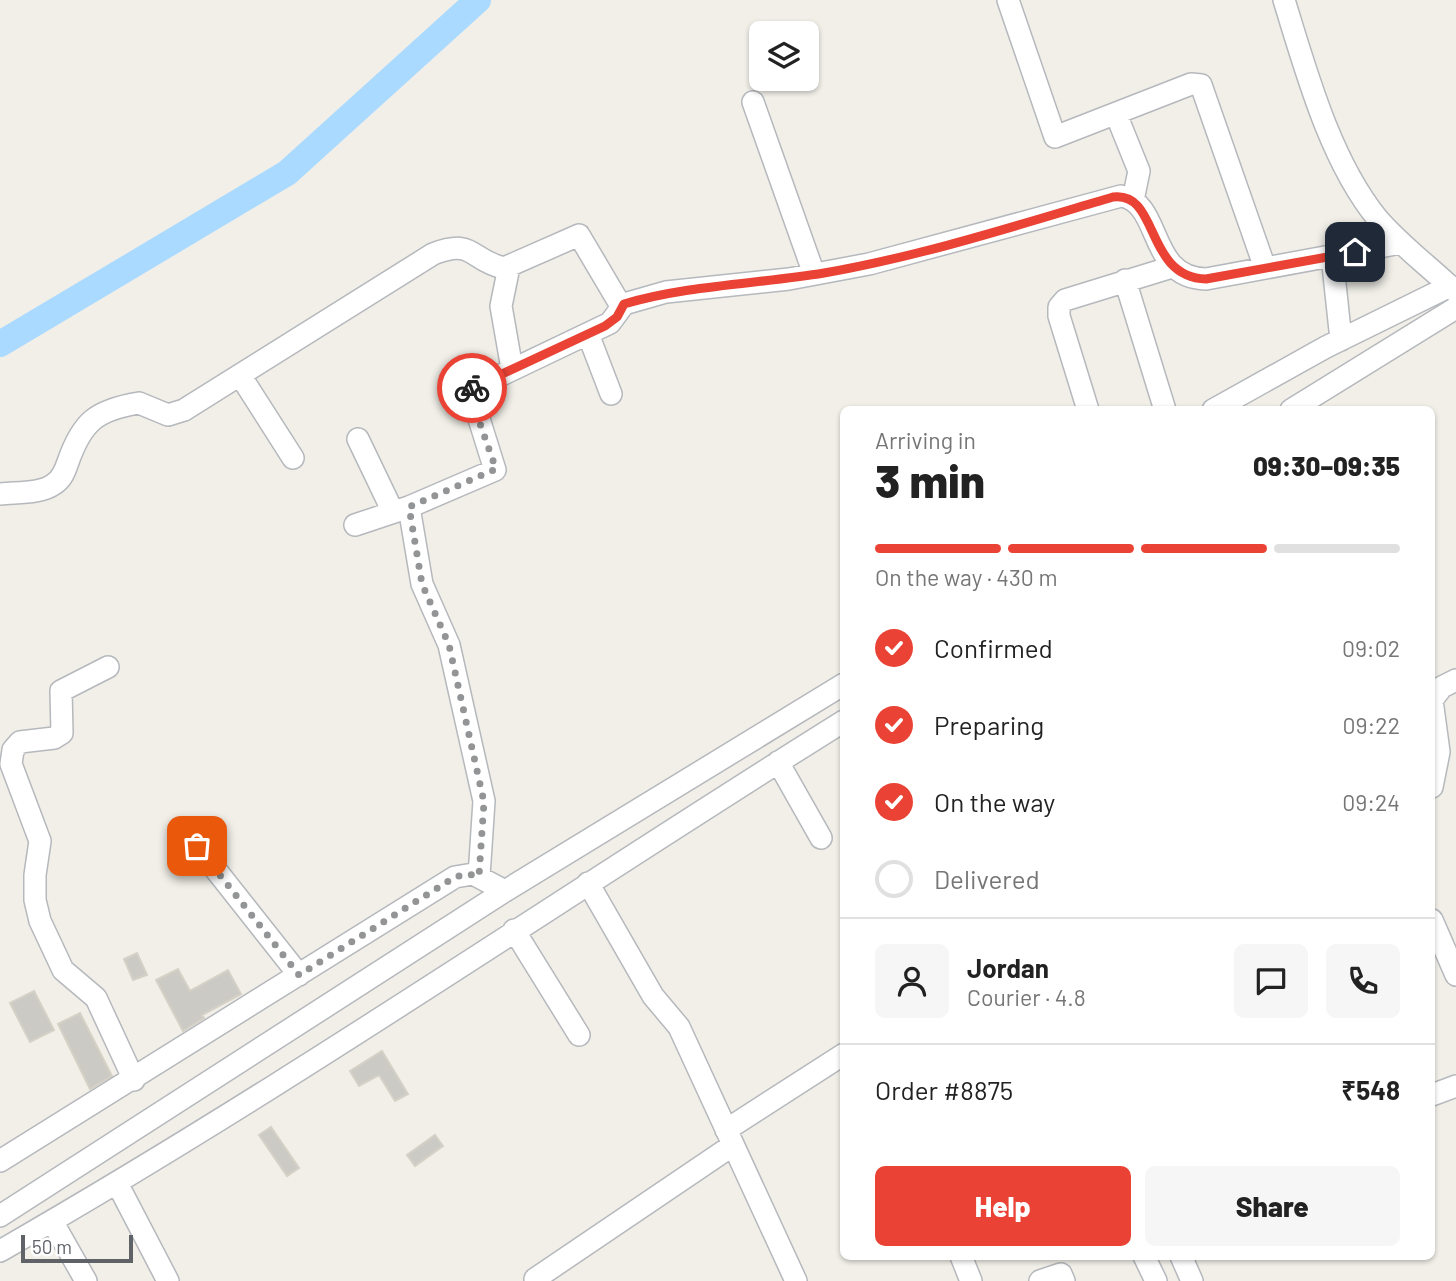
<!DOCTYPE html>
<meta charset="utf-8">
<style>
body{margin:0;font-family:Barlow,sans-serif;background:#f6f6f6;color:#222;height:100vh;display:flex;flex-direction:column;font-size:26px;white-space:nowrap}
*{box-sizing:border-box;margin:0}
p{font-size:23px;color:#767676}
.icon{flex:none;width:38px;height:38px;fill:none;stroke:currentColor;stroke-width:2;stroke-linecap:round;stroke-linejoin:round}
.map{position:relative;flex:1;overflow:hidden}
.sheet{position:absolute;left:840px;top:406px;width:595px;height:854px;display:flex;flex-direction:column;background:#fff;border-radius:10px;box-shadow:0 2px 5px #0004}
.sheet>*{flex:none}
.controls{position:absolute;left:749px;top:21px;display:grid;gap:14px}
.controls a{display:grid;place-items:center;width:70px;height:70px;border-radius:10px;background:#fff;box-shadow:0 2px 5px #0004;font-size:35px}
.scale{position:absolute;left:21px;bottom:18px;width:112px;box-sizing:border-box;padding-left:7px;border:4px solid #5f6368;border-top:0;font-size:19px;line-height:24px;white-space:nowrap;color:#5f6368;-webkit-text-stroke:5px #fff;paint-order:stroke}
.pin{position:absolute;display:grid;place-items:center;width:60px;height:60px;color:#fff;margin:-30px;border-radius:14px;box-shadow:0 4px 10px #0006}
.courier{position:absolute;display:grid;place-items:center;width:70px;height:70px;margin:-35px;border:5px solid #ea4335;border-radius:50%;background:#fff;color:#222;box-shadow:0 2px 9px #0007}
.head em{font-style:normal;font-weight:800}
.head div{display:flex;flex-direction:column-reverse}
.head{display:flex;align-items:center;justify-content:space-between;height:119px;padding:0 35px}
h1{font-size:46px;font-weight:800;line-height:52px}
.bar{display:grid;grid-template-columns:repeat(4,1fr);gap:10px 7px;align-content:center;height:84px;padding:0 35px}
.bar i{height:9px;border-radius:5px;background:#e0e0e0}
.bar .active{background:#ea4335}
.bar p{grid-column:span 4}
.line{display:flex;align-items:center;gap:18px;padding:0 35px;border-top:2px solid #e0e0e0}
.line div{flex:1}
.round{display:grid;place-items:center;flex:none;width:74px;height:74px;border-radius:10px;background:#f6f6f6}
ol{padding:0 35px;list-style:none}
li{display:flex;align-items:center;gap:21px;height:77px}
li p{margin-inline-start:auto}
li .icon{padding:7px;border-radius:50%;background:#ea4335;color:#fff;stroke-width:4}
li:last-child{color:#767676}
li i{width:38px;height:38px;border:4px solid #e0e0e0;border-radius:50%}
.primary-button{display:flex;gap:14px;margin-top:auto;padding:14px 35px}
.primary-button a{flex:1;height:80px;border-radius:10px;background:#ea4335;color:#fff;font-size:28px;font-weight:800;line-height:80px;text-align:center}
.primary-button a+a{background:#f6f6f6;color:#222}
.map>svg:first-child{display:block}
</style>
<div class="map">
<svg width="1456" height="1281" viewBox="0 0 1456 1281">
<rect width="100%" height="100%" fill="#f1efe8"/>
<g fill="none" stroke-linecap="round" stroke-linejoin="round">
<path stroke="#aadaff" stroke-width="26" d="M0,344L287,173L478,0"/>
</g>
<path fill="#cccac5" stroke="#d6d1c6" stroke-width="2" d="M137,953L147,975L133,980L124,959Z
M178,969L190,991L228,970L241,994L202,1015L204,1018L183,1031L156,980Z
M34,991L54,1030L30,1042L10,1003Z
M80,1013L112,1076L90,1089L58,1024Z
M382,1051L408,1094L395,1101L379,1075L359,1086L350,1071Z
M271,1127L299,1168L287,1176L259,1135Z
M435,1135L443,1146L415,1166L407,1155Z"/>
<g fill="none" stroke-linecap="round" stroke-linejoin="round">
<g stroke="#b5b8bc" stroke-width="24">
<path id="minor" d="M1008,0L1055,137L1191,84L1201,85L1265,268
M1284,0C1306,71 1330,160 1377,218C1400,245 1430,267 1456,292
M753,102L814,274
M1116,114L1139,171L1133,200
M1332,256L1341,340
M509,267L501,306L512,369
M1125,280L1165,410
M588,334L611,394
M240,375L293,458
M1088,410L1059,316V307L1065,300L1172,267
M1213,410L1326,347L1450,286
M1291,410L1456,308
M358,439L393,512
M0,494C16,492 41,494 54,484C62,479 65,471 68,462C82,422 96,410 139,403L168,415L184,410L433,254C475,238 469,260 504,268L579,235L618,301L624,304L666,292L789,279L869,264L1121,196C1163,203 1147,278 1206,279L1401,243
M409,507L422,584L449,645L484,801L479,876
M355,525L409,507L495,470L470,390L610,323L624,304
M108,667L61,691L62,733L54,738L20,742L13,750L11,764L40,841L35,875V900L40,921L63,970L96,998L134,1080
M778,762L821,838
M1432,787L1439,752L1432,700L1442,687L1456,680
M197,846L299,975
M588,883L653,996L679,1027L796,1281
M1432,920L1456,975
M514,930L579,1035
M1432,1095L1456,1086
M726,1130L844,1054
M0,1161L455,877L473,874L505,891
M117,1183L168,1281
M0,1216L505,891L844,684
M52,1221L86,1281
M0,1251C288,1086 562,897 844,721
M961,1256L971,1281
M1144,1256L1156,1281
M1181,1256L1192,1281
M535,1279L733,1145
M1040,1281L1061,1274L1064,1281"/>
</g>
<use href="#minor" stroke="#fff" stroke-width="21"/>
</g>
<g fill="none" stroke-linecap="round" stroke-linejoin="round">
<path stroke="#929495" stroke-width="7" stroke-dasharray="0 12.6" d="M197,846L299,975L455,877L467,874L479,876L484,802L449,645L422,584L409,507L496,469L471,398L472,388"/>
<path stroke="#ea4335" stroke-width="9" d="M472,388L605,326L617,317L624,304C689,285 757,284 824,273C922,256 1018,225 1113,197C1160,191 1144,277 1206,279L1355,252"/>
</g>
</svg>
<div class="controls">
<a><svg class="icon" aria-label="layers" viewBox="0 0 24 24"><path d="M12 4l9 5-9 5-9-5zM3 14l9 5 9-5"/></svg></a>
</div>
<div class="scale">50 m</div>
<div class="pin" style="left:197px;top:846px;background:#ea580c"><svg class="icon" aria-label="bag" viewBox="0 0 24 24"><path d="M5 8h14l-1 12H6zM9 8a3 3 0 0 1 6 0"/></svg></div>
<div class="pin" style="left:1355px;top:252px;background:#1f2937"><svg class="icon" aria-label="home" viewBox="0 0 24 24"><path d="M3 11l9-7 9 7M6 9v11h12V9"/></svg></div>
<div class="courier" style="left:472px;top:388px"><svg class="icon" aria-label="bike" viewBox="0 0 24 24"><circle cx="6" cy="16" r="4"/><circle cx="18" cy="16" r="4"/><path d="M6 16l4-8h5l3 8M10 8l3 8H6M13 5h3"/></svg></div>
<section class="sheet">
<div class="head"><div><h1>3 min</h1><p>Arriving in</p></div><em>09:30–09:35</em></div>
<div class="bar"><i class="active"></i><i class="active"></i><i class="active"></i><i></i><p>On the way · 430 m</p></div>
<ol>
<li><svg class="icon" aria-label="check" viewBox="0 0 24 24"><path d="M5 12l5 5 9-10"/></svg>Confirmed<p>09:02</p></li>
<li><svg class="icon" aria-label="check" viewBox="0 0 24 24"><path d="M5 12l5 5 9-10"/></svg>Preparing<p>09:22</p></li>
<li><svg class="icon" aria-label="check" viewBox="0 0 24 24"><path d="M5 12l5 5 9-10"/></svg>On the way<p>09:24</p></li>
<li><i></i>Delivered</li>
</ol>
<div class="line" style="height:126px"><a class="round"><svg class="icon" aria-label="person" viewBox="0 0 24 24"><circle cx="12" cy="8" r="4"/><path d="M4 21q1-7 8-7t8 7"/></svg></a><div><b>Jordan</b><p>Courier · 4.8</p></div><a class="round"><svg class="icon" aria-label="chat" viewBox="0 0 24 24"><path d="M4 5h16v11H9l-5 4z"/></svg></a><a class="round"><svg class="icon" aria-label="phone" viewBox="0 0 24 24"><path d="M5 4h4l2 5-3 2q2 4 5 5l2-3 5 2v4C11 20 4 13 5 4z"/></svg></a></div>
<div class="line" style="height:91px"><div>Order #8875</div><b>₹548</b></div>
<div class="primary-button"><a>Help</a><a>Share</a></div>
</section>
</div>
